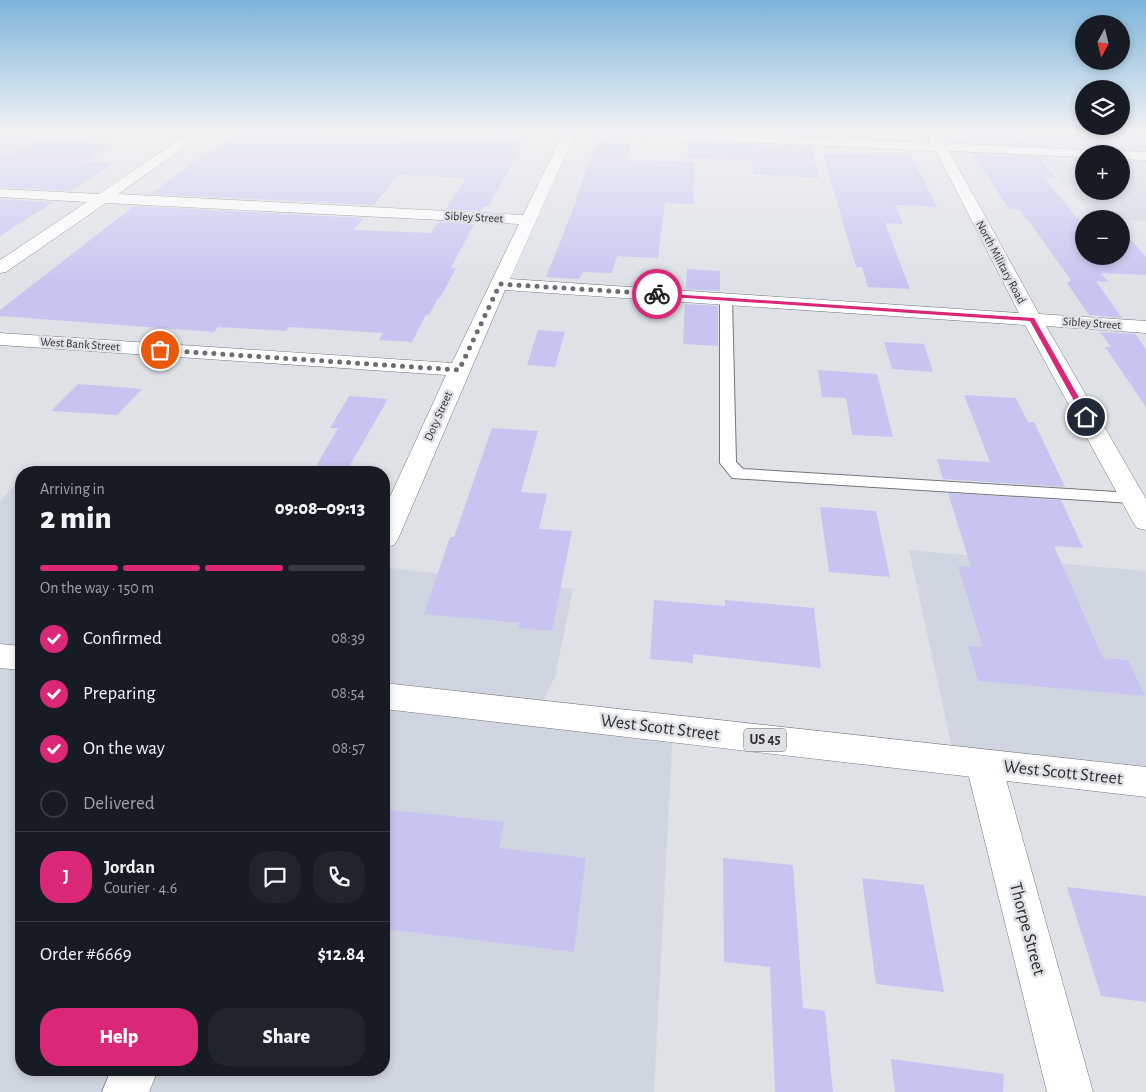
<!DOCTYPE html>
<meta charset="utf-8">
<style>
body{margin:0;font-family:"Alegreya Sans",sans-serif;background:#20242c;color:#f1f3f6;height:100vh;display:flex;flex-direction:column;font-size:19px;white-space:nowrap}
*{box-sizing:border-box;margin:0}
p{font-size:16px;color:#9ea1a6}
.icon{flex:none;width:28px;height:28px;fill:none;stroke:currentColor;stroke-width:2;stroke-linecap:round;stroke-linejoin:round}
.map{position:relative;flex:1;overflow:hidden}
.drawer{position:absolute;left:15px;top:466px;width:375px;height:610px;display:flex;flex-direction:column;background:#171b24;border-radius:20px;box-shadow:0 2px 8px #0003}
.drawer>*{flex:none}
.needle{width:32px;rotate:187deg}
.buttons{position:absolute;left:1075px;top:15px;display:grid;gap:10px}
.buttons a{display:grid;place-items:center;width:55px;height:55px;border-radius:50%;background:#171b24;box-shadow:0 2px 8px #0003;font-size:25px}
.pin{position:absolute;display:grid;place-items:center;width:42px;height:42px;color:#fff;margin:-21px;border:2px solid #fff;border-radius:50%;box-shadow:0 1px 5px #0007}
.courier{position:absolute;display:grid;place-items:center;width:50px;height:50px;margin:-25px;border:4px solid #db2777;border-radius:50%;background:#fff;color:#222;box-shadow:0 1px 6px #0007}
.summary em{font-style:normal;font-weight:800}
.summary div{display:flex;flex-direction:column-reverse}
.summary{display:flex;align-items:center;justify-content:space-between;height:85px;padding:0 25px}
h1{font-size:32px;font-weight:800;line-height:38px}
.bar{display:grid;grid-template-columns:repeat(4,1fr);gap:8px 5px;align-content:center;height:60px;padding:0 25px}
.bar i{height:6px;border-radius:4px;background:#363941}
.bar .current{background:#db2777}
.bar p{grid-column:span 4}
.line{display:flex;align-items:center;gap:12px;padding:0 25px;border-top:1px solid #363941}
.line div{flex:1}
.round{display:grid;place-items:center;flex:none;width:52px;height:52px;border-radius:20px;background:#20242c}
ol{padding:0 25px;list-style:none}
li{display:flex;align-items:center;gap:15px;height:55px}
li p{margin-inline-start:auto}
li .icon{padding:5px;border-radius:50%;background:#db2777;color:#fff;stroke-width:4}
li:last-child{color:#9ea1a6}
li i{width:28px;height:28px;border:2px solid #363941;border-radius:50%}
.cta{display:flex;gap:10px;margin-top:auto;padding:10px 25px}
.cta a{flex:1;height:58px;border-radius:20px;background:#db2777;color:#fff;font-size:20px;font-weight:800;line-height:58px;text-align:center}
.cta a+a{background:#20242c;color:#f1f3f6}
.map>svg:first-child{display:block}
</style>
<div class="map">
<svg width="1146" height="1092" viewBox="0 0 1146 1092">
<rect width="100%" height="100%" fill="#dee1e6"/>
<path fill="#d0d6e1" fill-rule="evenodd" d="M0,131H50L0,157Z
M914,131H1146V221L1094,218L1041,156L924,151ZM1084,154H1121V191H1084Z
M21,479V1070H384V567L573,589L555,677L537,713L673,729L654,1092H0V501Z
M909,550L1146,571V782L955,762Z"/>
<path fill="#c6c5f2" d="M241,131H309L306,134L456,138L524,142L488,207L484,206L481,211L446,209L466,178L398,175L374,205L151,194L192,163L213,149H217Z
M709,131H807L808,136Z
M957,131H1017L1029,145L964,142Z
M35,140L115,144L86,162L114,163L71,191L0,187V159Z
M687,141L811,147L819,178L753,174L752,161L687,158Z
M596,142L631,144L627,160L695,162L693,204L665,203L658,258L617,256L612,273L583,272L579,279L546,277L571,215Z
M823,153L911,156L937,207L895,205L903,224L885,223L910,289L868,287L862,267H856Z
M972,154L1039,157L1056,178L1044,177L1084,227V256H1121V238H1129L1146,257V275L1101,273L1108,282L1096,281L1122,318L1089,315L1067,283L1071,280L1035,230L1020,210L1009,209Z
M0,199L53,202L0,236Z
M134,206L364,218L354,230L431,233L438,222L474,224L451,268H456L440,298H438L429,315H426L412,342L379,340L383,333L289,327L286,331L218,327L214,332L0,316V310Z
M687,269L720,271V291L686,289Z
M685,304L718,306V346L683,344Z
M538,330L565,332L555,367L527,365Z
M1100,332L1135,334L1146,349V407L1105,347H1111Z
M884,342L924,344L933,372L892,369Z
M818,370L877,374L893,437L852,435L846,398L822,397Z
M78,384L142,389L117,415L51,411Z
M964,395L1016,398L1028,422H1034L1065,487L943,479L937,459L990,462Z
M349,396L388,399L346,472H313L338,428H330Z
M492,428L538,431L521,492L547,494L539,529L572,531L552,631L518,628L520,623L424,614L450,537H454Z
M948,493L1061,500L1083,548L1054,546L1103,658L1128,660L1145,696L978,681L968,646L983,647L958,566L971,567Z
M820,507L876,511L890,577L829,572Z
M654,600L725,606V600L814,608L821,668L693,654V663L650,659Z
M384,809L504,822L499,848L586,858L574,952L384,929Z
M723,858L793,865L803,1008L825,1011L833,1092H775L770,967L724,962Z
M862,878L924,885L944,992L876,984Z
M1067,887L1146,896V1002L1101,996Z
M891,1059L1004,1074L1003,1092H895Z"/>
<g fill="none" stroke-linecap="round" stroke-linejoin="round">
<g stroke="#74767a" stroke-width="2">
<path id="service" d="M726,295L732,299L736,462L743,469L1132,493L1138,494L1141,498L1138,502L1132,503L732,478L720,463V299Z"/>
</g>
<g stroke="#74767a" stroke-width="1">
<path id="minor" d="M192,131H207L118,194L523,215L564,131H667L931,143L928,135L934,131L939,132L945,143L1103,151L1105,154H1084V157L949,151L1039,314L1146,321V333L1046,326L1146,499V530L1137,528L1133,522L1025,325L505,290L398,539L394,545L384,548V510L446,375L0,345V333L452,363L519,224L106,203L6,272L0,273V260L87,202L0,197V189L99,194ZM575,134L936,151L1019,313L510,279Z
M1121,151L1146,152V160L1121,159V154H1115Z
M984,750L996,755L1002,765L1093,1092H1047L966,765L972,755Z
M111,1070H158L149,1092H102Z"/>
</g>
<g stroke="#74767a" stroke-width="1">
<path id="primary" d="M0,644L21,646V670L0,668Z
M384,683L1146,767V797L384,709Z"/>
</g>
<use href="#service" fill="#fff" fill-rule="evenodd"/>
<use href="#minor" fill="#fff" fill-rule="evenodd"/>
<use href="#primary" fill="#fff" fill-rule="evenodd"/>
</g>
<linearGradient id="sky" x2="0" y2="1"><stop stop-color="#7db4da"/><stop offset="0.46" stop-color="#f0f2f4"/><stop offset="1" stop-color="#f0f2f4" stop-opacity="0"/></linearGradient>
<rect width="1146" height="284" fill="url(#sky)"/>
<path fill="#db2777" d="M655,293L1034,318L1090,417L1086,419L1083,417L1030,321L657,296Z"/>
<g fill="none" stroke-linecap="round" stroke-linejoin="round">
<path stroke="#6b6d70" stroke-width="5" stroke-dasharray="0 9" d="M160,350L459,370L500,284L657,294"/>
</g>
<g text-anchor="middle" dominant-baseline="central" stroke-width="5" stroke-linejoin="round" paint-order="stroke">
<g font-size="12" fill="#2d2e30" stroke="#dee1e6">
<text transform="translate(474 217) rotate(3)">Sibley Street</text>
<text transform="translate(1001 262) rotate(62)">North Military Road</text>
<text transform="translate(1092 323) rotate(4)">Sibley Street</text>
<text transform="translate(80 344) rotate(4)">West Bank Street</text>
<text transform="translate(438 416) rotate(-66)">Doty Street</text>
</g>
<rect fill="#dee1e6" stroke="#626467" stroke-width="1" x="744" y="728.5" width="42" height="23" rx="4"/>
<g font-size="14" font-weight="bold" fill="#2d2e30">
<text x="765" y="740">US 45</text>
</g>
<g font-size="18" fill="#2d2e30" stroke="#dee1e6">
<text transform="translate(660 728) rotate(7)">West Scott Street</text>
<text transform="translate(1063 773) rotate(6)">West Scott Street</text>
<text transform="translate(1027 929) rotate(75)">Thorpe Street</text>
</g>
</g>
</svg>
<div class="buttons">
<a><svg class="needle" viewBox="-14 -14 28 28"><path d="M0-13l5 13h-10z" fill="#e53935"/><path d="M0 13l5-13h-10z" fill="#9ea1a6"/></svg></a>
<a><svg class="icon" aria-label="layers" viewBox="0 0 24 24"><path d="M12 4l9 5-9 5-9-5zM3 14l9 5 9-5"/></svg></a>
<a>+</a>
<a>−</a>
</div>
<div class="pin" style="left:160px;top:350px;background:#ea580c"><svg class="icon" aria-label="bag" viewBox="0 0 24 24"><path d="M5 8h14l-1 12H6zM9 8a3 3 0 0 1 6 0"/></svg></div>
<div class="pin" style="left:1086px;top:417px;background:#1f2937"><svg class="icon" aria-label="home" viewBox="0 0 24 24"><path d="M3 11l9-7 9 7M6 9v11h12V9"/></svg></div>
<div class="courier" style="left:657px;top:294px"><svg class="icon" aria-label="bike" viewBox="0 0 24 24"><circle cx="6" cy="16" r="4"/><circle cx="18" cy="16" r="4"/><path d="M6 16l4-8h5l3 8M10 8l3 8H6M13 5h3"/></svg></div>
<section class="drawer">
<div class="summary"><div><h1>2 min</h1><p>Arriving in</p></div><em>09:08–09:13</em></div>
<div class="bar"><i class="current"></i><i class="current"></i><i class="current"></i><i></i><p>On the way · 150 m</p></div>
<ol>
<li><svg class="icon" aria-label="check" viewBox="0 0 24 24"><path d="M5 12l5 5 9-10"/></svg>Confirmed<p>08:39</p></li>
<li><svg class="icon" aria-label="check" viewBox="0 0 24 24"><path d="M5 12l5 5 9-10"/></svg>Preparing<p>08:54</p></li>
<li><svg class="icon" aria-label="check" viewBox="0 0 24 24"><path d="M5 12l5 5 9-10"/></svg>On the way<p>08:57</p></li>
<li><i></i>Delivered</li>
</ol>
<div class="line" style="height:90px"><b class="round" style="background:#db2777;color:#fff">J</b><div><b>Jordan</b><p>Courier · 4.6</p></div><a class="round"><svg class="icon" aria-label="chat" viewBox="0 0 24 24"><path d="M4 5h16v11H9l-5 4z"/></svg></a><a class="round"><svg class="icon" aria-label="phone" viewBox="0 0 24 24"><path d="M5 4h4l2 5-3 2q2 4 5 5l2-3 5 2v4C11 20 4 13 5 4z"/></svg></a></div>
<div class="line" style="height:65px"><div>Order #6669</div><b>$12.84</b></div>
<div class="cta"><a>Help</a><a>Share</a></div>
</section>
</div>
